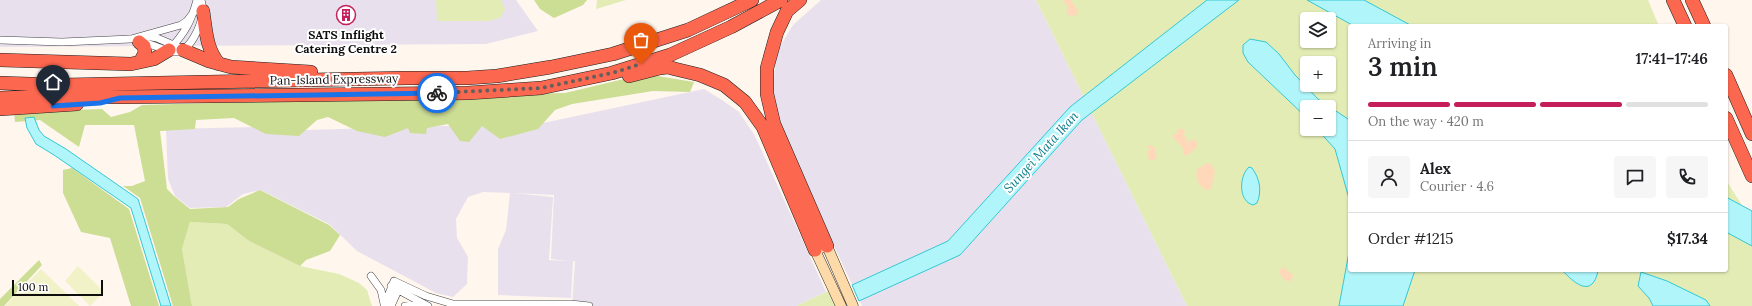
<!DOCTYPE html>
<meta charset="utf-8">
<style>
body{margin:0;font-family:Lora,serif;background:#f6f6f6;color:#202124;height:100vh;display:flex;flex-direction:column;font-size:15px;white-space:nowrap}
*{box-sizing:border-box;margin:0}
p{font-size:13px;color:#757577}
.icon{flex:none;width:22px;height:22px;fill:none;stroke:currentColor;stroke-width:2;stroke-linecap:round;stroke-linejoin:round}
.map{position:relative;flex:1;overflow:hidden}
.sheet{position:absolute;left:1348px;top:24px;width:380px;height:248px;display:flex;flex-direction:column;background:#fff;border-radius:4px;box-shadow:0 1px 3px #0004}
.sheet>*{flex:none}
.controls{position:absolute;left:1300px;top:12px;display:grid;gap:8px}
.controls a{display:grid;place-items:center;width:36px;height:36px;border-radius:4px;background:#fff;box-shadow:0 1px 3px #0004;font-size:20px}
.scale{position:absolute;left:12px;bottom:10px;width:91px;box-sizing:border-box;padding-left:4px;border:2px solid #0e0e0e;border-top:0;font-size:11px;line-height:14px;white-space:nowrap;color:#0e0e0e;-webkit-text-stroke:3px #fff;paint-order:stroke}
.pin{position:absolute;display:grid;place-items:center;width:34px;height:34px;color:#fff;margin:-41px -17px;border-radius:50% 50% 50% 0;rotate:-45deg;box-shadow:0 0 4px #0007}
.pin .icon{rotate:45deg}
.courier{position:absolute;display:grid;place-items:center;width:40px;height:40px;margin:-20px;border:3px solid #1a73e8;border-radius:50%;background:#fff;color:#222;box-shadow:0 1px 5px #0007}
.headline em{font-style:normal;font-weight:600}
.headline div{display:flex;flex-direction:column-reverse}
.headline{display:flex;align-items:center;justify-content:space-between;height:68px;padding:0 20px}
h1{font-size:26px;font-weight:600;line-height:30px}
.bar{display:grid;grid-template-columns:repeat(4,1fr);gap:6px 4px;align-content:center;height:48px;padding:0 20px}
.bar i{height:5px;border-radius:3px;background:#e0e0e0}
.bar .current{background:#c51e5b}
.bar p{grid-column:span 4}
.line{display:flex;align-items:center;gap:10px;padding:0 20px;border-top:1px solid #e0e0e0}
.line div{flex:1}
.round{display:grid;place-items:center;flex:none;width:42px;height:42px;border-radius:4px;background:#f6f6f6}
.map>svg:first-child{display:block}
</style>
<div class="map">
<svg width="1752" height="306" viewBox="0 0 1752 306">
<rect width="100%" height="100%" fill="#fff6ee"/>
<path fill="#e8e1ed" fill-rule="evenodd" d="M0,0H516L538,31L486,44L0,47Z
M821,0H1036L1187,306H862L775,119L773,94L776,53L793,25Z
M704,89L722,100L739,112L755,136L826,292L796,306H572L575,261H573L571,298L498,295V249L506,230L510,193L483,192L468,197L456,219L457,238L468,257L467,284L453,297L436,293L357,251L329,224L261,190L243,194L226,207L190,208L175,196L168,179L166,129L258,127L274,131L543,123ZM513,193L554,195L551,259L567,261L549,260L553,197Z"/>
<path fill="#e3ecb5" fill-rule="evenodd" d="M436,0H501L505,9L500,18L488,21H437Z
M597,0H626L596,9Z
M1036,0H1648L1659,26H1350V270H1726V180L1752,221V306H1187ZM1307,19H1329V41H1307ZM1307,63H1329V85H1307ZM1307,107H1329V129H1307Z
M190,222L227,224L249,241L300,266L339,274L359,283L367,290L372,306H192L182,249Z
M833,289L841,306H796Z"/>
<path fill="#ccdd94" d="M534,0H587L583,5L554,18L540,9Z
M645,74L694,82L690,92L653,91L572,104L555,110L538,129L500,139L482,126L469,142L460,141L448,124L427,128L426,134L410,133L408,128L385,137L357,131L328,117L317,120L299,136L266,134L234,118L196,120L195,129L160,131L167,189L174,196L190,209L228,207L239,199L260,190L329,225L340,235L330,251L306,260L300,266L249,241L227,224L190,222L182,249L192,306H173L140,198L123,186H132L145,181L134,125H85L79,147L40,120L15,122L14,112L102,109L111,117L130,112L142,105L565,93Z
M72,168L129,209L159,306H131L110,238L81,232L63,193V170Z
M39,260L42,265L4,306H0V299Z"/>
<path fill="#fed8b8" d="M1062,0H1071L1077,9L1078,14L1074,16L1067,15V5Z
M1178,129H1182L1185,131L1184,135L1187,139L1185,143L1192,139L1197,142V147L1188,155H1184L1183,148L1174,138V134L1177,133Z
M1148,145L1152,146L1155,148L1157,157L1154,160H1149L1147,151L1151,150L1147,147Z
M1205,163L1211,164L1215,171L1211,189L1207,190C1198,186 1194,177 1198,168L1204,166Z
M1283,267L1293,275L1292,281C1285,282 1279,277 1280,270Z"/>
<path fill="#f1f2c8" d="M78,266L104,292L90,306L65,281Z
M41,269L79,306H5Z"/>
<path fill="#b0f5f9" stroke="#33c8d4" d="M1207,0H1239L1082,120L960,255L859,301L852,285L948,241L1070,107Z
M1307,0H1364L1412,26H1354Z
M1250,39L1266,42L1279,54L1295,75L1318,99L1348,119L1350,118V202L1335,149L1317,129H1329V107H1307V118L1248,62L1243,53V45Z
M34,117L39,130L44,136L66,149L138,199L171,306H161L131,208L54,155L36,144L27,128L25,118Z
M1249,167L1252,168C1260,179 1262,191 1257,203L1253,205C1238,201 1239,176 1249,167Z
M1726,197L1752,211V246L1726,232Z
M1350,247V270H1415L1403,306H1339Z
M1562,270H1597L1598,271C1592,299 1574,283 1562,270Z
M1641,272L1667,281L1706,300L1710,306H1653L1649,298L1638,286Z"/>
<g fill="none" stroke-linecap="round" stroke-linejoin="round">
<g stroke="#414141" stroke-width="8">
<path id="street" d="M146,36L157,38L178,47
M0,40L62,42L131,39L181,25L187,21L194,12
M141,42C152,44 163,50 174,52C190,54 201,25 203,12C203,8 202,4 201,0
M169,50C185,33 191,22 197,0
M371,276L381,290L384,304
M391,286L428,306
M384,306L394,281L426,296L453,304H571L589,306
M391,306L400,286
M405,306L422,304"/>
</g>
<g stroke="#303030" stroke-width="11">
<path id="secondary" d="M841,306L815,250L827,246L853,306"/>
</g>
<g stroke="#1f1f1f" stroke-width="14">
<path id="highway" d="M800,0L787,11L777,32L767,68V94L774,124L827,246
M1673,0L1685,26
M1692,0L1704,26
M203,11C206,31 206,48 219,64
M139,42L144,46L145,53L140,62
M183,50L209,61L231,67L311,72
M0,60L131,64L154,59L169,50
M1726,75L1752,134
M629,76L660,68L668,67L675,69L700,75L724,85L745,102L763,127L815,250
M0,83L61,85L407,78H467L497,76L551,67L613,54L688,30L752,0
M0,98L56,96L120,97L468,93L541,88L612,73L670,55L731,27L781,0
M0,109L77,104
M1726,118L1752,176"/>
</g>
<use href="#street" stroke="#fff" stroke-width="7"/>
<use href="#secondary" stroke="#ffdaa9" stroke-width="10"/>
<use href="#highway" stroke="#fc674f" stroke-width="13"/>
</g>
<g fill="none" stroke-linecap="round" stroke-linejoin="round">
<path stroke="#625f5c" stroke-width="4" stroke-dasharray="0 7.2" d="M437,93L541,88L612,73L641,64"/>
<path stroke="#1a73e8" stroke-width="5" d="M53,106L100,103L120,98L437,93"/>
</g>
<defs>
<g id="building-ring" transform="scale(1)"><circle r="9.5" fill="#fff" stroke="#c51e5b" stroke-width="1.5"/><path d="M-4-6H4V6H1V3H-1V6H-4ZM-2.5-4.3h1.7v1.8h-1.7ZM.8-4.3h1.7v1.8H.8ZM-2.5-1h1.7V.8h-1.7ZM.8-1h1.7V.8H.8Z" fill="#c51e5b"/></g>
</defs>
<g fill-rule="evenodd">
<use href="#building-ring" x="346" y="15"/>
</g>
<g text-anchor="middle" dominant-baseline="central" stroke-width="4" stroke-linejoin="round" paint-order="stroke">
<g font-size="12" font-weight="bold" fill="#0e0e0e" stroke="#fff">
<text x="346" y="34">SATS Inflight<tspan x="346" dy="14">Catering Centre 2</tspan></text>
</g>
<g font-size="12" fill="#0e0e0e" stroke="#fff">
<text transform="translate(334 79) rotate(-1)">Pan-Island Expressway</text>
</g>
<g font-size="13" font-style="italic" fill="#108190" stroke="#fff">
<text transform="translate(1041 152) rotate(-48)">Sungei Mata Ikan</text>
</g>
</g>
</svg>
<div class="controls">
<a><svg class="icon" aria-label="layers" viewBox="0 0 24 24"><path d="M12 4l9 5-9 5-9-5zM3 14l9 5 9-5"/></svg></a>
<a>+</a>
<a>−</a>
</div>
<div class="scale">100 m</div>
<div class="pin" style="left:641px;top:64px;background:#ea580c"><svg class="icon" aria-label="bag" viewBox="0 0 24 24"><path d="M5 8h14l-1 12H6zM9 8a3 3 0 0 1 6 0"/></svg></div>
<div class="pin" style="left:53px;top:106px;background:#1f2937"><svg class="icon" aria-label="home" viewBox="0 0 24 24"><path d="M3 11l9-7 9 7M6 9v11h12V9"/></svg></div>
<div class="courier" style="left:437px;top:93px"><svg class="icon" aria-label="bike" viewBox="0 0 24 24"><circle cx="6" cy="16" r="4"/><circle cx="18" cy="16" r="4"/><path d="M6 16l4-8h5l3 8M10 8l3 8H6M13 5h3"/></svg></div>
<section class="sheet">
<div class="headline"><div><h1>3 min</h1><p>Arriving in</p></div><em>17:41–17:46</em></div>
<div class="bar"><i class="current"></i><i class="current"></i><i class="current"></i><i></i><p>On the way · 420 m</p></div>
<div class="line" style="height:72px"><a class="round"><svg class="icon" aria-label="person" viewBox="0 0 24 24"><circle cx="12" cy="8" r="4"/><path d="M4 21q1-7 8-7t8 7"/></svg></a><div><b>Alex</b><p>Courier · 4.6</p></div><a class="round"><svg class="icon" aria-label="chat" viewBox="0 0 24 24"><path d="M4 5h16v11H9l-5 4z"/></svg></a><a class="round"><svg class="icon" aria-label="phone" viewBox="0 0 24 24"><path d="M5 4h4l2 5-3 2q2 4 5 5l2-3 5 2v4C11 20 4 13 5 4z"/></svg></a></div>
<div class="line" style="height:52px"><div>Order #1215</div><b>$17.34</b></div>
</section>
</div>
